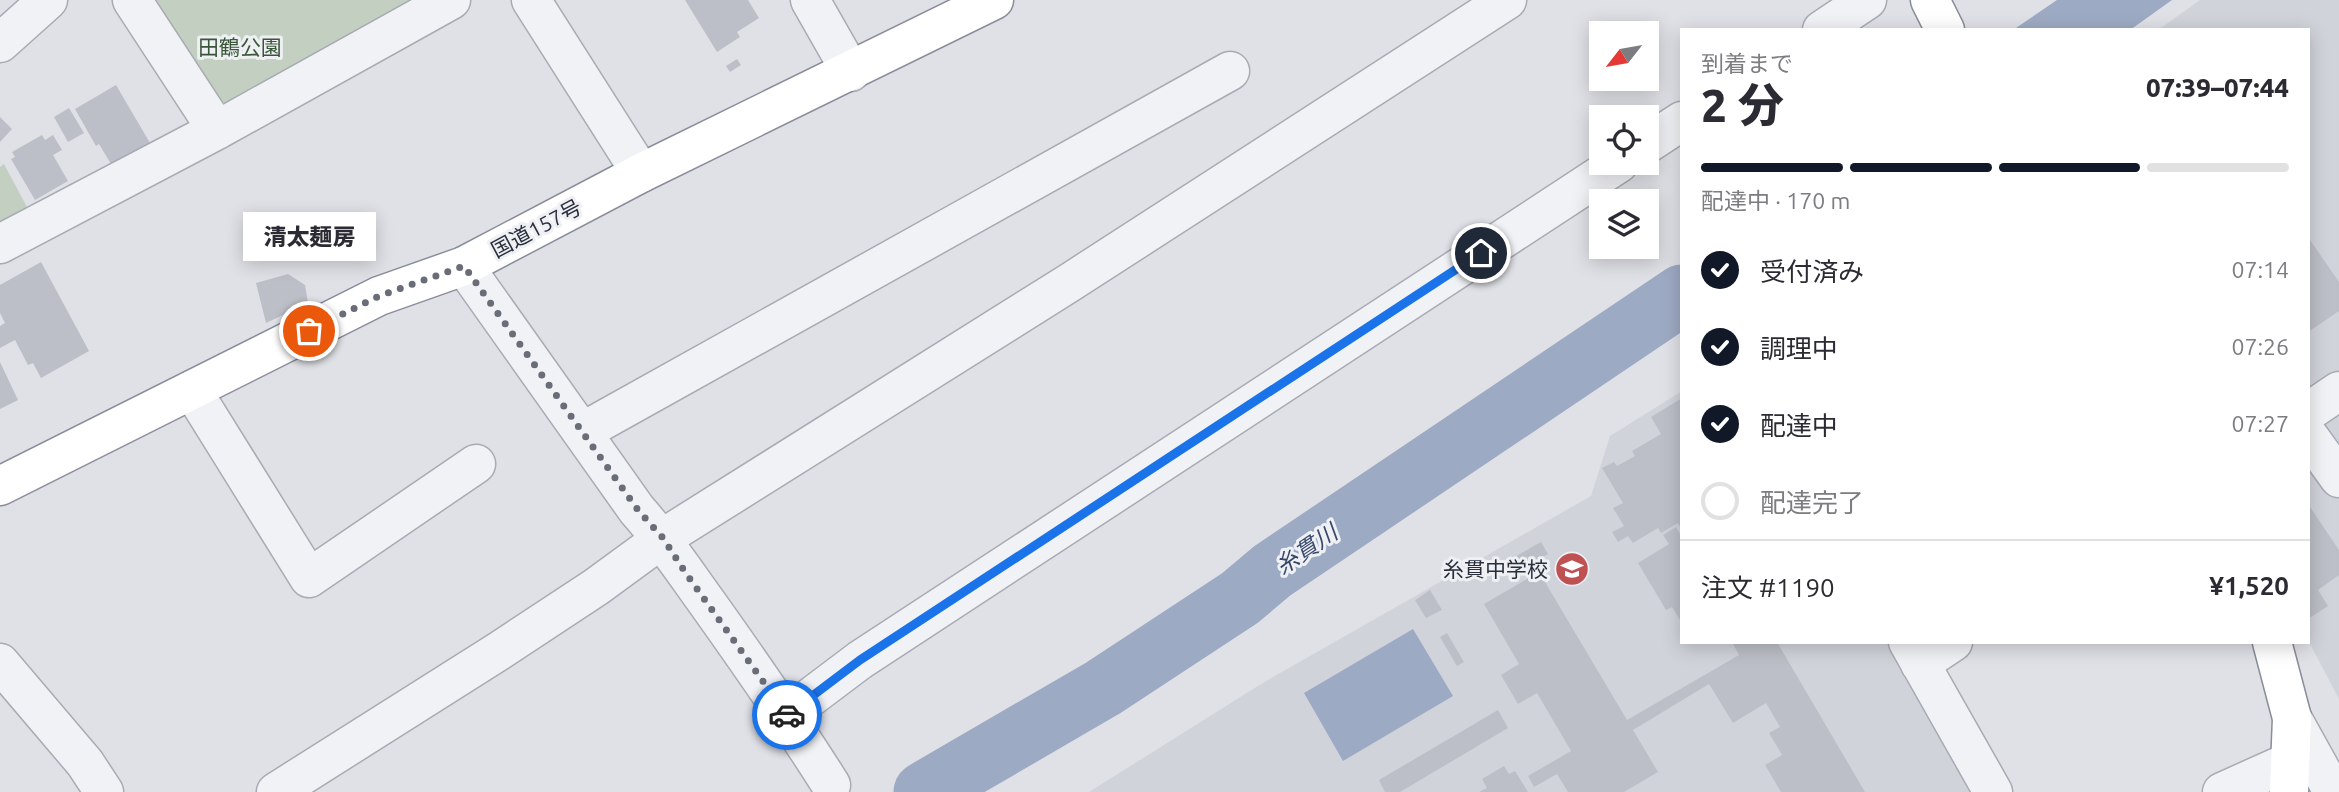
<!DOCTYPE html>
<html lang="ja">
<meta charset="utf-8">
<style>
body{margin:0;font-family:Ubuntu,"Noto Sans JP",sans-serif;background:#f7f7f7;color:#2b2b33;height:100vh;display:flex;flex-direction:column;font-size:26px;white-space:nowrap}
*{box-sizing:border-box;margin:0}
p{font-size:23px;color:#7c7c81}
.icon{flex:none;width:38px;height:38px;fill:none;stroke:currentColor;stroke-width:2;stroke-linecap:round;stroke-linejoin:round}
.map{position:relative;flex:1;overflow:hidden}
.details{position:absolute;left:1680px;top:28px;width:630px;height:616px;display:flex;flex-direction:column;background:#fff;border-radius:0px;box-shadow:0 4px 18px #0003}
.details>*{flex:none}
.needle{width:46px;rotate:239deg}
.buttons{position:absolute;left:1589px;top:21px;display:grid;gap:14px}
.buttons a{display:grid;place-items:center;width:70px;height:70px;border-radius:0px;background:#fff;box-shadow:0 4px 18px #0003;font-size:35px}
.pin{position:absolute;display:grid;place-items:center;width:60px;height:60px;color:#fff;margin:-30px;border:4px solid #fff;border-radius:50%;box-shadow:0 2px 7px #0007}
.courier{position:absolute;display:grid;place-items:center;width:70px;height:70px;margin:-35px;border:5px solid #1a73e8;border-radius:50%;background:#fff;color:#222;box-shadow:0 2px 9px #0007}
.bubble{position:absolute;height:49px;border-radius:0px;background:#fff;box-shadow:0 4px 18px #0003;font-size:23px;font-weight:800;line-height:49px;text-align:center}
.overview em{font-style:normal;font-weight:800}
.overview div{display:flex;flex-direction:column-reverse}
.overview{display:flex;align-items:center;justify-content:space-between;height:119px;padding:0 21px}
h1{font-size:46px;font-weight:800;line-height:52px}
.bar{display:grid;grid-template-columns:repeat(4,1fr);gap:10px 7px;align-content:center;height:84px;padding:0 21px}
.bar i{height:9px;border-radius:5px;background:#e1e1e2}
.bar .active{background:#111827}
.bar p{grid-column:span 4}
.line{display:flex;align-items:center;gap:18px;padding:0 21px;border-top:2px solid #e1e1e2}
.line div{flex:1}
ol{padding:0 21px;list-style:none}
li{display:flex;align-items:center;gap:21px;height:77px}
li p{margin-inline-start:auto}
li .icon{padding:7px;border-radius:50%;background:#111827;color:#fff;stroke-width:4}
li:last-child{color:#7c7c81}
li i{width:38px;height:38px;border:4px solid #e1e1e2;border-radius:50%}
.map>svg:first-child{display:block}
</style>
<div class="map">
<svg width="2339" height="792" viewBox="0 0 2339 792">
<rect width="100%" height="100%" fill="#dfe1e6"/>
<path fill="#d1d3db" d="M2200,0H2339V699L2308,640V30H2158Z
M1682,391V642H1921L2005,792H1089L1261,684L1591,496L1610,436Z"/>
<path fill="#c2cfc1" d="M149,0H434L233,105L217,100Z
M4,164L28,209L0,224V167Z"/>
<path fill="#9daac3" d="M2057,0H2172L2130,30H2013Z
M1413,629L1453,696L1343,761L1304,693Z"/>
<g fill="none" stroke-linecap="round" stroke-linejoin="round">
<path stroke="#9daac3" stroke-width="61" d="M924,792L1103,688L1240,598L1272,571L1682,295"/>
</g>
<path fill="#bdbfc8" d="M685,0H748L759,18L737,32L740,37L717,52Z
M737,59L741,65L730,72L726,66Z
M116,85L150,143L111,164L99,144L96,146L75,109Z
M69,108L84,133L68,142L54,117Z
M0,117L12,129L0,142Z
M42,135L45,140L53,135L62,150L53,155L68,181L35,200L11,159L15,157L12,152Z
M2308,237L2339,282V311L2308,332Z
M41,262L89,351L41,378L33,363L28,365L15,340L0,348V326L5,323L0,313V285Z
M288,274L305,285L308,303L266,323L256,283Z
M0,362L18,400L0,409Z
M1682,398V530L1678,523L1661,533L1658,528L1633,543L1628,536L1618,542L1612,532L1624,526L1613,508L1623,503L1602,468L1614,462L1617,466L1635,456L1632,451L1661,434L1651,417Z
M2308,504L2339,550V575L2318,590L2328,606L2308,619Z
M1676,527L1682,538V623L1672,607L1666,610L1638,563L1669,544L1663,535Z
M1541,542L1548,554L1516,573L1509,560Z
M1498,562L1502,568L1493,573L1489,567Z
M1539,572L1627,720L1739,655L1732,642H1777L1865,792H1781L1765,765L1782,755L1769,733L1780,727L1766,703L1733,723L1709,684L1633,730L1658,772L1624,792H1568L1557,774L1534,787L1528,776L1571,751L1537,693L1518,704L1501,675L1519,664L1484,604Z
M1430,590L1442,610L1426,618L1415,600Z
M1447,633L1464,662L1457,666L1440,637Z
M1498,710L1508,728L1400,792H1385L1379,780Z
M1504,766L1509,774L1515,771L1528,792H1479L1487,788L1482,779Z"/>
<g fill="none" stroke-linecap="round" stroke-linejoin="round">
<g stroke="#a8abb3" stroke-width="41">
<path id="minor" d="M132,0L217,130
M531,0L641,173
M810,0L851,72
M1822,30L1867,0
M0,43L48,0
M1647,144L1682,121
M0,244L217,130L451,0
M464,266L637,510C664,540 684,571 708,604C750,663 792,723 831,785
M192,390L309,578L476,464
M2308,412L2339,391
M582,432L1230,71
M2308,435L2339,478
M1908,642L1993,792
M0,663L85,763L104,792
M1920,664L1953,642
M787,715L860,660L1619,163
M2292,718L2333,792
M276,792L499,651L596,587L663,538L1069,283L1507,0
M2222,792L2291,761"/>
</g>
<g stroke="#888d9b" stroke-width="41">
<path id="highway" d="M1930,0L1945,30
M0,486L379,296L464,266L641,173L994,0
M2272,642L2292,718L2289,792"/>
</g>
<use href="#minor" stroke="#f1f2f5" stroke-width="38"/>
<use href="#highway" stroke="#fff" stroke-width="38"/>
</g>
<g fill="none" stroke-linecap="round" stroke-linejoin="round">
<path stroke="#696d78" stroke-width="7" stroke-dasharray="0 12.6" d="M309,331L379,296L464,266L638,510L663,538L685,572L787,715"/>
<path stroke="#1a73e8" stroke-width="9" d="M787,715L860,660L1481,253"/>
</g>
<defs>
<g id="school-disc" transform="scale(1.75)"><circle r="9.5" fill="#bf5152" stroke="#eef0f4"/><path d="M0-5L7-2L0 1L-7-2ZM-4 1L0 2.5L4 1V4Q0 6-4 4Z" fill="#fff"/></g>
</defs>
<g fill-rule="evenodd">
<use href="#school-disc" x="1572" y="569"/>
</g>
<g text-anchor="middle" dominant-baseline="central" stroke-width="6" stroke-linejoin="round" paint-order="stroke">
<g font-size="21" fill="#3a5638" stroke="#eef0f4">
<text x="240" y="47">田鶴公園</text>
</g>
<g font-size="21" fill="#292e3c" stroke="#eef0f4">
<text transform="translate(536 228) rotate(-28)">国道157号</text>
</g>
<g font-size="21" fill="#292e3c" stroke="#eef0f4" text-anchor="end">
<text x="1548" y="569">糸貫中学校</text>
</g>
<g font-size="23" font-style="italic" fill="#38486b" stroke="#eef0f4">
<text transform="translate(1306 549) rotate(-34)">糸貫川</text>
</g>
</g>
</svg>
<div class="buttons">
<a><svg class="needle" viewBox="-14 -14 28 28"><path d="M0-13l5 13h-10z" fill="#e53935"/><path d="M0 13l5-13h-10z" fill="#7c7c81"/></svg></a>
<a><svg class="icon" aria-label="locate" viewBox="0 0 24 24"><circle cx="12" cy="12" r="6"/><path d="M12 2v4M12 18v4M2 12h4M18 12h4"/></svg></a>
<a><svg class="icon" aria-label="layers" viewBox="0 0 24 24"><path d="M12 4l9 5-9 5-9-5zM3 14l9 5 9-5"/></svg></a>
</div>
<div class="pin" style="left:309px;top:331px;background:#ea580c"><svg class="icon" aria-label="bag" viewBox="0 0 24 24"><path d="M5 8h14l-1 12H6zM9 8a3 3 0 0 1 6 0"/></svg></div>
<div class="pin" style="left:1481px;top:253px;background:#1f2937"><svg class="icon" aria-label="home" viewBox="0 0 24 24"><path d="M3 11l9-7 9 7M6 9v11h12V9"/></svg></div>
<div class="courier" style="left:787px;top:715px"><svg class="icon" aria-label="car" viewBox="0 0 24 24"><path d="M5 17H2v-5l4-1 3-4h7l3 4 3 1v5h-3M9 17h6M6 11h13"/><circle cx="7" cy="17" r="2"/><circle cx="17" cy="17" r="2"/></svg></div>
<div class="bubble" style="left:243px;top:212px;width:133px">清太麺房</div>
<section class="details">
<div class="overview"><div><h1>2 分</h1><p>到着まで</p></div><em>07:39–07:44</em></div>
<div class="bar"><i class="active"></i><i class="active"></i><i class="active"></i><i></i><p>配達中 · 170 m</p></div>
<ol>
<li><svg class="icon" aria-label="check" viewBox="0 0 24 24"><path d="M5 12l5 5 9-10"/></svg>受付済み<p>07:14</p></li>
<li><svg class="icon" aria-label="check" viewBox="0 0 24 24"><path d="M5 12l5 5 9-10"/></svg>調理中<p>07:26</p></li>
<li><svg class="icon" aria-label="check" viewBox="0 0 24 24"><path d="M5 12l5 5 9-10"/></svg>配達中<p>07:27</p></li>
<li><i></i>配達完了</li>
</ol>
<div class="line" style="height:91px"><div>注文 #1190</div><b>¥1,520</b></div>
</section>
</div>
